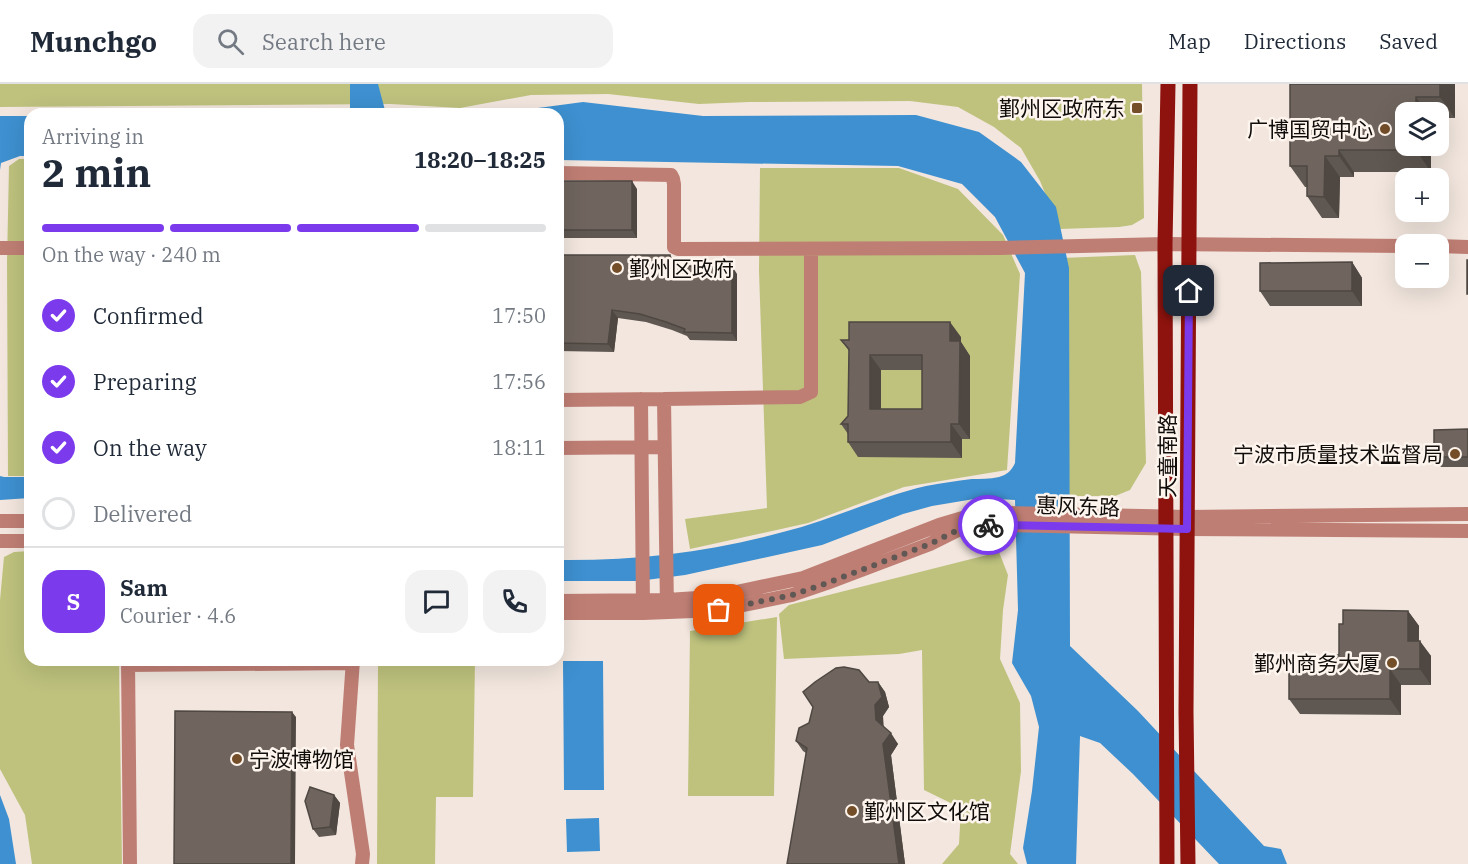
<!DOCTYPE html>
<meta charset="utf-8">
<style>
body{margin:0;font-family:"IBM Plex Serif","Noto Sans SC",serif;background:#f2f2f3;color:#1f2937;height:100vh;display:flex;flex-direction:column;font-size:22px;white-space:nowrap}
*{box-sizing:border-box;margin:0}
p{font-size:20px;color:#747a83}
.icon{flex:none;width:33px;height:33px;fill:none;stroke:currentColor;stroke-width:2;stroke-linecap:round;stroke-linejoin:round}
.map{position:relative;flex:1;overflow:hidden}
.side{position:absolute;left:24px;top:24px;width:540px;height:558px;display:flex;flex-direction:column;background:#fff;border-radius:18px;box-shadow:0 6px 24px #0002}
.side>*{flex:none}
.controls{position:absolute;left:1395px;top:18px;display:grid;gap:12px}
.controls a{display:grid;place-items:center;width:54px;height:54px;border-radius:12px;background:#fff;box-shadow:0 6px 24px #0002;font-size:30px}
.pin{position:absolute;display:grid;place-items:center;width:51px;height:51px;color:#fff;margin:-26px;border-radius:12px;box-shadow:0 3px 9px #0006}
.courier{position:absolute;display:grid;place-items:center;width:60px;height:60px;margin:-30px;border:4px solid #7c3aed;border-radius:50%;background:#fff;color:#222;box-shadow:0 2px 8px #0007}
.head em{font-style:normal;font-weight:700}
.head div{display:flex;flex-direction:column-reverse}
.head{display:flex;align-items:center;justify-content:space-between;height:102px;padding:0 18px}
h1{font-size:39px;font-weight:700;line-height:45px}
.bar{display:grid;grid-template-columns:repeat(4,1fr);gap:9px 6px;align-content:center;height:72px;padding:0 18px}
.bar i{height:8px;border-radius:4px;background:#e0e1e3}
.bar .active{background:#7c3aed}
.bar p{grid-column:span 4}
.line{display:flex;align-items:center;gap:15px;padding:0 18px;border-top:2px solid #e0e1e3}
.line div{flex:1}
.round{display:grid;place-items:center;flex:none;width:63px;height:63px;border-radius:18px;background:#f2f2f3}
ol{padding:0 18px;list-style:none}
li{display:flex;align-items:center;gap:18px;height:66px}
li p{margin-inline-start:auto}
li .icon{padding:6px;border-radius:50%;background:#7c3aed;color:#fff;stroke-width:4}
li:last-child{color:#747a83}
li i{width:33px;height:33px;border:3px solid #e0e1e3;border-radius:50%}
header{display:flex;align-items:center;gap:36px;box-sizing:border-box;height:84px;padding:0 30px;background:#fff;border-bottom:2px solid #e0e1e3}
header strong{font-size:28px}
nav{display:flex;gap:33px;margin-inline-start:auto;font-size:21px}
.search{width:420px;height:54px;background:#f2f2f3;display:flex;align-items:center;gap:15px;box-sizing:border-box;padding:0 21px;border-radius:18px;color:#747a83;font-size:22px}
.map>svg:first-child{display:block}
</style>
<header>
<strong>Munchgo</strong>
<div class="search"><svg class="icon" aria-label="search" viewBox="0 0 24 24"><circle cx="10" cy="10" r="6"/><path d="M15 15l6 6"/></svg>Search here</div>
<nav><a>Map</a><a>Directions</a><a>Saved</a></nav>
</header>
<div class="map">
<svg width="1468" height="780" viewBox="0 0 1468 780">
<rect width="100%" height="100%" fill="#f2e6de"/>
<path fill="#bec27d" d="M0,0H1142L1144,134L1132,141L1119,143L1060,145L1040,97L1021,64L994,43L958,23L910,17L749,18L699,20L608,10L531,11L460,24L391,20L0,23Z
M19,75H30V392H8L7,178L9,82Z
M760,84H899L958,105L1003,151L1020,190L1007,386L904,403L808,439L690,465L685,435L767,424L759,187Z
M1135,171L1141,188L1146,379L1130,406L1115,412H1069L1062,174Z
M30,467V576H119L122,780H32L25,731L0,685V516L4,473L14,468Z
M999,468L1008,491L1003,526L1000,575L1020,619L1021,687L1010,770L1018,780H942L959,760L961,724L924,706L922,566L899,570L784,575L779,530L789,521Z
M777,533L774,712H688L690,547Z
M378,576H475L473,713H436L435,780H377Z"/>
<path fill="#3e90d0" d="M350,0H378L386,30H350Z
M583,18L703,32L916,31L979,48L1021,78L1056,123L1069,184L1070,562L1138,627L1264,762L1281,765L1287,780H1219L1133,690L1100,659L1080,652L1076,780H1027L1023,764L1032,707L1039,643L1031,612L1012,579L1018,526L1015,416L980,414L932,422L903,430L822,461L685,491L638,497H558V476C634,477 710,468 783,448C832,436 878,413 926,402C941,399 956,397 972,395C980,395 990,395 999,393C1007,391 1012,386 1015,379L1025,189L995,133L962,100L898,82L558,76V30H494Z
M0,32H30V72H20L1,79L0,86Z
M0,392L4,393H30V414L0,416Z
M563,577H603L604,706H564Z
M0,711L9,735L16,780H0Z
M599,734L600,767L567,768L566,735Z"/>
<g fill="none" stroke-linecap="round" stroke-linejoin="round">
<path stroke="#bf7e74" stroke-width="14" d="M558,89L671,91L673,95L674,100V163L678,165L1000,164L1165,160L1406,162
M1438,162L1468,163
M0,164H30
M641,315L643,524
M664,315L800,313L811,308V165
M558,316L664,315L667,524
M558,364L664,363
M0,437H30
M0,457H30
M558,517L667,516L713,513L803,494L939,441L976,430L1010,429L1187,433L1468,430
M558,529H643L719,526L792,511L827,499L930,460L966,442L1008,441L1187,445L1468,447
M128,576L130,780
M353,576L347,661L363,770L362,780
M128,581L353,579"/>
<path stroke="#8e130e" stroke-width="15" d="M1167,780L1165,160L1168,0
M1188,780L1186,628L1190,0"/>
</g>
<path fill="#5f5751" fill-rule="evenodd" d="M1290,0H1455V34H1438V28H1406V62H1431V88H1354V93H1340L1339,134H1322L1307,112V103H1305L1290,82Z
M558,97L637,105V154H558Z
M558,171L676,179V182L737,190V257L690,256L687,252L672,246L646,238L618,234L614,268L558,267Z
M1352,178L1362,194V222H1270L1260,207Z
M961,253V258L970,272V355H962V374L858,373L848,358V350L841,340L848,332L849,267L841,256ZM881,286H922V325H881Z
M1468,345V383H1441L1434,373Z
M1408,527L1419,542V557L1431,572V601H1401V631L1300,630L1289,615L1327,588L1339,571L1343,540Z
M878,598L885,608L889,623L883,632V643L898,660L891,671L905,780H787L806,669L803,667L796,657L809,639Z
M334,711L340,719L336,751L319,753L313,745Z"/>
<path fill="#4e4742" d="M1440,0H1455V34L1440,13Z
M1416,13L1427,28H1416Z
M1416,62H1431V88L1416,66Z
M1339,66L1354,88V93L1339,72Z
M1325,72L1340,93L1339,134L1324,113Z
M632,97L637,105V154L632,146Z
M670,171L676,179V190L670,182Z
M1352,178L1362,194V222L1352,207Z
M732,182L737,190V257L732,249Z
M612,226L618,234L614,268L608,260Z
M950,238L961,253V258L970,272V355L959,340L950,257Z
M870,271L881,286V340L870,325Z
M951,340L962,355V374L951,358Z
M1408,527L1419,542L1418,572L1408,557Z
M1420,557L1431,572V601L1420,585Z
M1390,585L1401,601V631L1390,615Z
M878,598L885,608L889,623L883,632L884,646L876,636L875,621Z
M292,628L296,633L295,780H291Z
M891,649L898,660L891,671L905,780H899L883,660Z
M334,711L340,719L336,751L330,743Z"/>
<path fill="#6f655e" stroke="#4e4742" stroke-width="1.5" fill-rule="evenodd" d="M1290,0H1440V13H1416V28H1406V62H1416V66H1339V72H1325L1324,113L1307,112V82H1290Z
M558,97H632V146H558Z
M558,171H670V182H732V249L684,248L685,245L666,238L640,230L612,226L608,260L558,259Z
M1467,176H1468V210H1467Z
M1352,178V207H1260V179Z
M849,238H950V257H960L959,340H951V358H848V340H841L848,332L849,265L841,256H849ZM870,271H922V325H870Z
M1468,345V373H1434V346Z
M1343,526L1408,527V557H1420V585H1390V615H1289V588H1327V571H1339V540H1343Z
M844,583L859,586L869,598H878L882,613L875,621L876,636L891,649L883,660L899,780H787L807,664L796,657L799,644L809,639L813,623L803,608L815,598L836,584Z
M175,627L292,628L291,780H174Z
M310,703L334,711L330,743L313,745L305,717Z"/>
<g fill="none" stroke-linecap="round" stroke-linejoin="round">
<path stroke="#5f5854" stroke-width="6" stroke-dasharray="0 10.8" d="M719,526L792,511L827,499L930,460L966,442L988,441"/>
<path stroke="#7c3aed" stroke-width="8" d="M988,441H1008L1187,445L1189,207"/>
</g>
<g fill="#734e29" stroke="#fdf4ed" stroke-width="2">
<rect x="1131" y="18" width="12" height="12" rx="3"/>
<circle cx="1385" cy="45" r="6"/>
<circle cx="617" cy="184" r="6"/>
<circle cx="1455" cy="370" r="6"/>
<circle cx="1392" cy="579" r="6"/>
<circle cx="237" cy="675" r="6"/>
<circle cx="852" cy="727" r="6"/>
</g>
<g text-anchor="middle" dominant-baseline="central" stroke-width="5" stroke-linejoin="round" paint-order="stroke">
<g font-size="21" fill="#100c0a" stroke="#fdf4ed" text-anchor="end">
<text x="1125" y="24">鄞州区政府东</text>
<text x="1373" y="45">广博国贸中心</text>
<text x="629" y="184" text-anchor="start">鄞州区政府</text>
<text x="1443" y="370">宁波市质量技术监督局</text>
<text x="1380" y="579">鄞州商务大厦</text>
<text x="249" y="675" text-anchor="start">宁波博物馆</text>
<text x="864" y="727" text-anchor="start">鄞州区文化馆</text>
</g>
<g font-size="21" fill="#100c0a" stroke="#fdf4ed">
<text transform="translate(1167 372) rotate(-90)">天童南路</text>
<text transform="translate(1078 422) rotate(2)">惠风东路</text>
</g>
</g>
</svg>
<div class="controls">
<a><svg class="icon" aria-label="layers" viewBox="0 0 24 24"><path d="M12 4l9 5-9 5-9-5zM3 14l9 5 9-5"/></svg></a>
<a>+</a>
<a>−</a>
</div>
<div class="pin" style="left:719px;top:526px;background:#ea580c"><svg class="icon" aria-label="bag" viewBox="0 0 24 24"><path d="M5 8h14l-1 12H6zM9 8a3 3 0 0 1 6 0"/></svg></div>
<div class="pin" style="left:1189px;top:207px;background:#1f2937"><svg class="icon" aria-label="home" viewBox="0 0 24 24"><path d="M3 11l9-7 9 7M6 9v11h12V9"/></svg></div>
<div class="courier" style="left:988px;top:441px"><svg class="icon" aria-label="bike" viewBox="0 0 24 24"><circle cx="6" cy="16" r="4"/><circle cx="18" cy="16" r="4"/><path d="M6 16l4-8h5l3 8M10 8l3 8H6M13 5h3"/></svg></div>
<section class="side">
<div class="head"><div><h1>2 min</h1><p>Arriving in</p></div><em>18:20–18:25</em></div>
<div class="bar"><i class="active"></i><i class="active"></i><i class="active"></i><i></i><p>On the way · 240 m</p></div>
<ol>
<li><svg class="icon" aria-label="check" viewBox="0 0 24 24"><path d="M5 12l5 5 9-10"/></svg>Confirmed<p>17:50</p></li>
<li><svg class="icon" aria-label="check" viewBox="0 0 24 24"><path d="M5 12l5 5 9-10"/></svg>Preparing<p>17:56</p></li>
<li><svg class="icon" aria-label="check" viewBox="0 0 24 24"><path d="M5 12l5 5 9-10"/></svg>On the way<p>18:11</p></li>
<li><i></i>Delivered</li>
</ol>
<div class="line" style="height:108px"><b class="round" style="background:#7c3aed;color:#fff">S</b><div><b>Sam</b><p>Courier · 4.6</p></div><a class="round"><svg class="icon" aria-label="chat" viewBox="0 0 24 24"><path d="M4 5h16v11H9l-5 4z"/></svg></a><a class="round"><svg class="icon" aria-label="phone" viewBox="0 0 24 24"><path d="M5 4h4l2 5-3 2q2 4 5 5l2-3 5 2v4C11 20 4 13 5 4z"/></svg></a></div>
</section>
</div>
